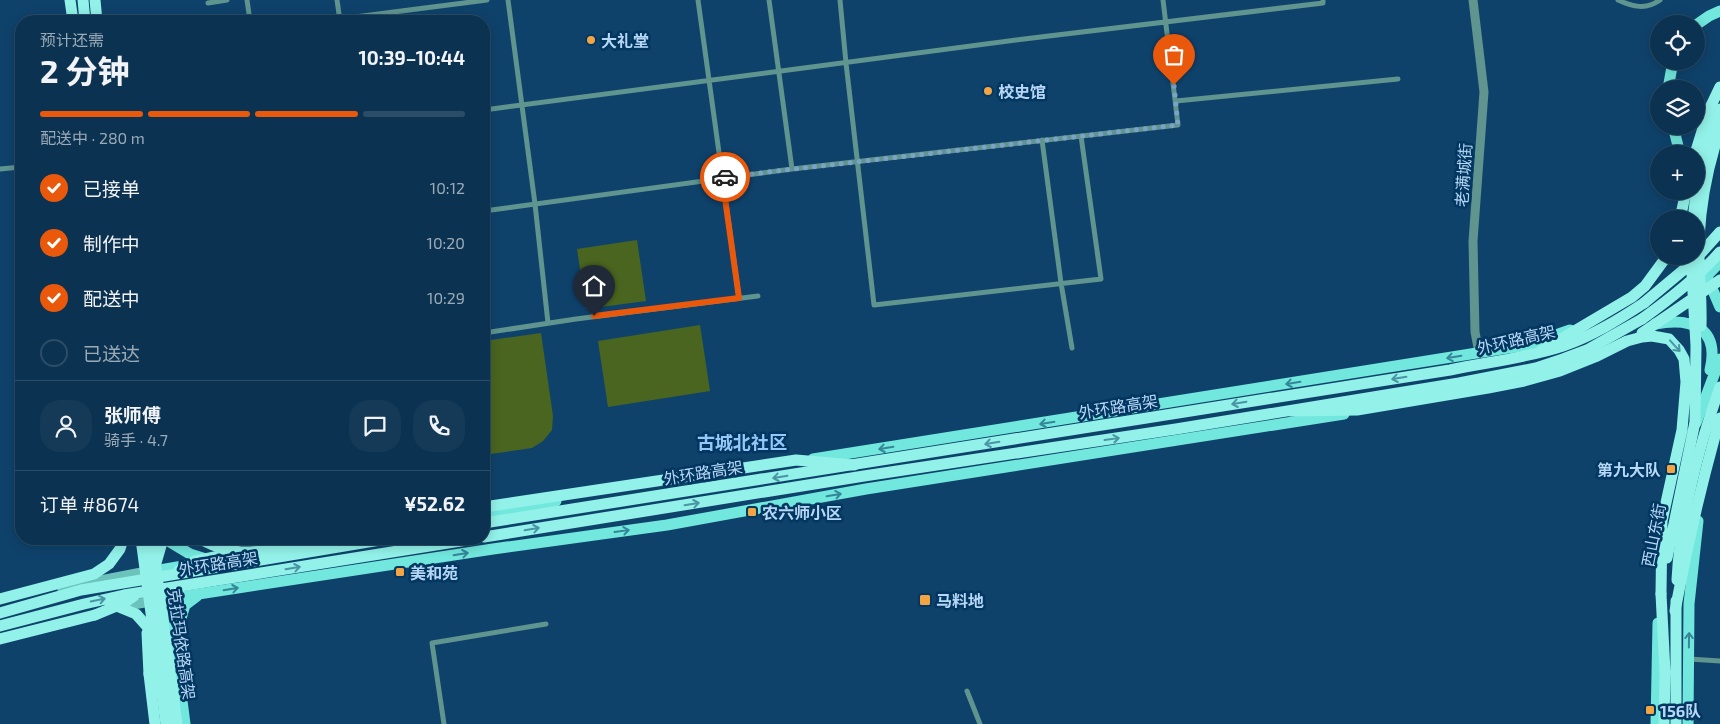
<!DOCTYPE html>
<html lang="zh">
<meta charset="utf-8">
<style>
body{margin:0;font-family:"Exo 2","Noto Sans SC",sans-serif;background:#143a57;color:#f1f3f6;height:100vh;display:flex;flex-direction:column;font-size:19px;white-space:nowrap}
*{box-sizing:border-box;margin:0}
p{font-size:16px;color:#9aaab7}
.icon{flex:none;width:28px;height:28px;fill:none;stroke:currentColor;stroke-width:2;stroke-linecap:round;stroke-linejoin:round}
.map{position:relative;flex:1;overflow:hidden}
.panel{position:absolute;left:15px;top:15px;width:475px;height:530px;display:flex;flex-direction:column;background:#0b3250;border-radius:20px;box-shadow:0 2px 12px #0003,0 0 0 1px #2b4d67}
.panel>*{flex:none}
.controls{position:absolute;left:1650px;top:15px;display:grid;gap:10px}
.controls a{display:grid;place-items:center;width:55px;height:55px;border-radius:50%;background:#0b3250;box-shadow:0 2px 12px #0003,0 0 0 1px #2b4d67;font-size:25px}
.pin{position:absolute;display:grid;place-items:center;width:42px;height:42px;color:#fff;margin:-51px -21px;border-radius:50% 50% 50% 0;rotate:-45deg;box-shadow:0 0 5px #0007}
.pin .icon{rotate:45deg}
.courier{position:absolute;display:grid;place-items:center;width:50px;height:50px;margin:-25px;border:4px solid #ea580c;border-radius:50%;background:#fff;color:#222;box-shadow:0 1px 6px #0007}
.summary em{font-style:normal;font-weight:700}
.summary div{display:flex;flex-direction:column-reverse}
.summary{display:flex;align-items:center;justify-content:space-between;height:85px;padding:0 25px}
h1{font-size:32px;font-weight:700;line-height:38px}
.bar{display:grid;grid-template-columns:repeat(4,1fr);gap:8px 5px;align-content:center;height:60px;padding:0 25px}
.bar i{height:6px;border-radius:4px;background:#2b4d67}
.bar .active{background:#ea580c}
.bar p{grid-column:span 4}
.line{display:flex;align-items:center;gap:12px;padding:0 25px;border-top:1px solid #2b4d67}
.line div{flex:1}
.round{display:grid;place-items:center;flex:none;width:52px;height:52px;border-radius:20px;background:#143a57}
ol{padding:0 25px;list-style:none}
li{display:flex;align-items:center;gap:15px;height:55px}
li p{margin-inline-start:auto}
li .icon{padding:5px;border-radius:50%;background:#ea580c;color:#fff;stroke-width:4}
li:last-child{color:#9aaab7}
li i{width:28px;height:28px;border:2px solid #2b4d67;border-radius:50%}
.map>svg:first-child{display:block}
</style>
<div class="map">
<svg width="1720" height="724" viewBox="0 0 1720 724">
<rect width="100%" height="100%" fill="#0f426b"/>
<path fill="#4a651f" d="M637,240L646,301L586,309L577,249Z
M700,325L710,391L608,407L598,341Z
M541,333L553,416L552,430L543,441L532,448L484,455V341Z"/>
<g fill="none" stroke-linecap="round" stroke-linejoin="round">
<path stroke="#5f948f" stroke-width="5" d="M247,0L250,21
M337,0L340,21
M508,0L535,204L548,323
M698,0L739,298
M769,0L792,169
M840,0L846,63L874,305L1101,279L1081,136
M1618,0C1633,7 1646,10 1660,0
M208,3L227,0
M339,19L487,0
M1176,101L1398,79
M484,110L1024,39L1323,3V0
M1042,140L1061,283L1072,348
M0,169L21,167
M484,211L792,169L1178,125L1163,0
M484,333L576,319L758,296
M1689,659L1720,661
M967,691L980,724
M444,724L432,643L546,624"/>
<path stroke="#5f948f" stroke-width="9" d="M1473,0L1484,92L1473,241L1475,332L1479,353"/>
<path stroke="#6bc3bb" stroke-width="10" d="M62,588L144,572
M118,607L148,602"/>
<path stroke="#72e7dd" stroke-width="11" d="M1696,25L1709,16L1720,11
M1668,89L1673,61
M1673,126L1680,154
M1708,279L1720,307
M1695,288L1720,262
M1655,324C1692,317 1720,328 1710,370
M1696,423L1720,359
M813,459L1527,345L1570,330
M484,514L556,501
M168,539L170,542L190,554L209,560
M316,543L341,539
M148,572L189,565
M168,592L185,724
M153,601L493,549L667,525L866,489L1344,414
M177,632L185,605L197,596
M1656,724L1658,623
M1688,724L1689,604L1698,521"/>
<path stroke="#92f2e9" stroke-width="11" d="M70,0L73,21
M83,0L85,21
M95,0L97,21
M1695,154L1708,112L1720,87
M1680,219L1686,191
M484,523L1450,370C1487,362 1527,358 1563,346C1592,336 1618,320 1644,303
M484,537L864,476L1176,429L1459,383L1536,368L1563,359L1587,350L1642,319
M200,539C212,545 225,551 240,552C267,553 297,544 324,539
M1677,580C1680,518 1699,445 1720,387
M1661,594L1665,672L1664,724
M0,599L94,574L109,564L120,549L123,539
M1676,601V724
M119,607L136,614L152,632
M0,639L95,615
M149,674L155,724"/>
<path stroke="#92f2e9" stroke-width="11" d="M1693,219C1697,181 1705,144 1720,109
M1644,303L1693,262L1720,232
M1642,319C1670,299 1697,278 1720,252
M1701,326C1702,297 1698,267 1699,238C1701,201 1708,165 1720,130
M1642,333L1720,280
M1539,352L1632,297L1645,286L1667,256
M1291,411L1357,410L1488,388L1524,381L1560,371L1595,357L1627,341L1642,337L1652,336L1669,339L1679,350L1684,359L1686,382L1682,430L1662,521L1661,594
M484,507L796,460L854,465
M141,539L166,724
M152,539L177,724
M1667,558L1695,422L1696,346L1691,256
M156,563L163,539
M178,571L195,561L239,552
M1675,611C1687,546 1702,481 1720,418
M0,613L81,590L386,539
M95,615L124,603L134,596
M0,626L84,604L124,595L473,539
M147,633L149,674"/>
</g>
<defs><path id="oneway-shaft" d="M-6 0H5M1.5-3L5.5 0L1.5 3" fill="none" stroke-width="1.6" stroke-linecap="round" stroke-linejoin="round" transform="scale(1.25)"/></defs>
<g stroke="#4a94a4">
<use href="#oneway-shaft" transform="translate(1675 346) rotate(48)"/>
<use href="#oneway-shaft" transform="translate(1399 378) rotate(171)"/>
<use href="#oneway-shaft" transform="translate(1239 403) rotate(171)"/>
<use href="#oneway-shaft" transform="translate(1112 439) rotate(-8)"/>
<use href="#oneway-shaft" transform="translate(992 443) rotate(171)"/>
<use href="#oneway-shaft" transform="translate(780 477) rotate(171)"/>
<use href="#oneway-shaft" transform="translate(692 504) rotate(-9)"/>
<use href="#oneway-shaft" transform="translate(532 529) rotate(-9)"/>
<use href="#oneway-shaft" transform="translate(293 568) rotate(-9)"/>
<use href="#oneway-shaft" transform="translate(98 600) rotate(-12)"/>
</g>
<g stroke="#348698">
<use href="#oneway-shaft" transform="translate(1454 357) rotate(170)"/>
<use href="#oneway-shaft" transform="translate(1293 383) rotate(171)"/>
<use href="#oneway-shaft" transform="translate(1047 423) rotate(171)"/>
<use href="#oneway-shaft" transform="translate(886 448) rotate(171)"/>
<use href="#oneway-shaft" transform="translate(834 495) rotate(-10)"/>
<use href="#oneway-shaft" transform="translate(622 531) rotate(-8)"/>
<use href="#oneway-shaft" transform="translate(461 554) rotate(-9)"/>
<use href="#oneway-shaft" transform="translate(231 589) rotate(-9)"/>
<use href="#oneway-shaft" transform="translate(1689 640) rotate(-89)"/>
</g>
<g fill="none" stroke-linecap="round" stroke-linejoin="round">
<path stroke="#7ca3c5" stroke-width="5" stroke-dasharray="0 9" d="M725,177L1178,125L1174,85"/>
<path stroke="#ea580c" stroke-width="6" d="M594,316L739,298L722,177H725"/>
</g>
<g fill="#f3a443" stroke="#013760" stroke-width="2">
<circle cx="591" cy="40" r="5"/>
<circle cx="988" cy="91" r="5"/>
<rect x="1666" y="464" width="10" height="10" rx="2.5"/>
<rect x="747" y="507" width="10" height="10" rx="2.5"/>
<rect x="395" y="567" width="10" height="10" rx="2.5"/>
<rect x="919" y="594" width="12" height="12" rx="2.5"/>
<rect x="1645" y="705" width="10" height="10" rx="2.5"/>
</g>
<g text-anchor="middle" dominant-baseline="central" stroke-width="5" stroke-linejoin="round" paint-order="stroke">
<g font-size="16" font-weight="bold" fill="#b7d7f6" stroke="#013760" text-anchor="start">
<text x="601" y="40">大礼堂</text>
<text x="998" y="91">校史馆</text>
<text x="1661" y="469" text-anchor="end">第九大队</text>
<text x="762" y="512">农六师小区</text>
<text x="410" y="572">美和苑</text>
<text x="936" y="600">马料地</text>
<text x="1660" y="710">156队</text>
</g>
<g font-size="16" fill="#b7d7f6" stroke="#013760">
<text transform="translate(1463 175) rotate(-86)">老满城街</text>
<text transform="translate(1516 339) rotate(-13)">外环路高架</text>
<text transform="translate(1118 406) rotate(-9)">外环路高架</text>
<text transform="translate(703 472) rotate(-9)">外环路高架</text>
<text transform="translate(1653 535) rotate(-79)">西山东街</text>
<text transform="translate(218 563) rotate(-9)">外环路高架</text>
<text transform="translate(182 644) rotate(82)">克拉玛依路高架</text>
</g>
<g font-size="18" font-weight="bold" fill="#95c8f9" stroke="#013760">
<text x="742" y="442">古城北社区</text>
</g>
</g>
</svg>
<div class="controls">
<a><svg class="icon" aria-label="locate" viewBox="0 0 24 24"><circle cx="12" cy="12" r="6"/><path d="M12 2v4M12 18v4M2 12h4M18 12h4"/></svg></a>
<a><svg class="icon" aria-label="layers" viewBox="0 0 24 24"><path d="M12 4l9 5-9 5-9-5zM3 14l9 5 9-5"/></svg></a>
<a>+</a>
<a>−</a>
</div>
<div class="pin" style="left:1174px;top:85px;background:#ea580c"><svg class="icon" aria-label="bag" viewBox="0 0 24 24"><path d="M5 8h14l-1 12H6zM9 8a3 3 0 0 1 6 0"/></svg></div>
<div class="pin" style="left:594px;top:316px;background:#1f2937"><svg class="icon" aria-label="home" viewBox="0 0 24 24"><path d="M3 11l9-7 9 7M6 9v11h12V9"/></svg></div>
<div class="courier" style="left:725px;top:177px"><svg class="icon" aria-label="car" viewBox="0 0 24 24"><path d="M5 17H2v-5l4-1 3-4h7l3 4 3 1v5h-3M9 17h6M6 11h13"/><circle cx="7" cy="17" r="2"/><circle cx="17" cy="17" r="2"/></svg></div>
<section class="panel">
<div class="summary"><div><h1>2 分钟</h1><p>预计还需</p></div><em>10:39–10:44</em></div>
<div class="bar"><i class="active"></i><i class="active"></i><i class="active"></i><i></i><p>配送中 · 280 m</p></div>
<ol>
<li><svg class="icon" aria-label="check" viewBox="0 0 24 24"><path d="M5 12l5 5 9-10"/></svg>已接单<p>10:12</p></li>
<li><svg class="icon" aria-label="check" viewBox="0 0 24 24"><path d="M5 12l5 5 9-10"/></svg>制作中<p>10:20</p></li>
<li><svg class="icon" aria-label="check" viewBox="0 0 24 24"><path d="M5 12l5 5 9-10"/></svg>配送中<p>10:29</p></li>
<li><i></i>已送达</li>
</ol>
<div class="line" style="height:90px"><a class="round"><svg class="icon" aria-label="person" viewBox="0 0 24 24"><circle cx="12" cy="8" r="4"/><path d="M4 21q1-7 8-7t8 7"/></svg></a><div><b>张师傅</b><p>骑手 · 4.7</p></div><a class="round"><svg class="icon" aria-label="chat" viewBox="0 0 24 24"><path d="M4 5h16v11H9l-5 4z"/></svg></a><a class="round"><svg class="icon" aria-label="phone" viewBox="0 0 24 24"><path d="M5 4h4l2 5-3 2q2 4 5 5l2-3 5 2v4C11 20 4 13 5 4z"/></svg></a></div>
<div class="line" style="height:65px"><div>订单 #8674</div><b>¥52.62</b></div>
</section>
</div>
